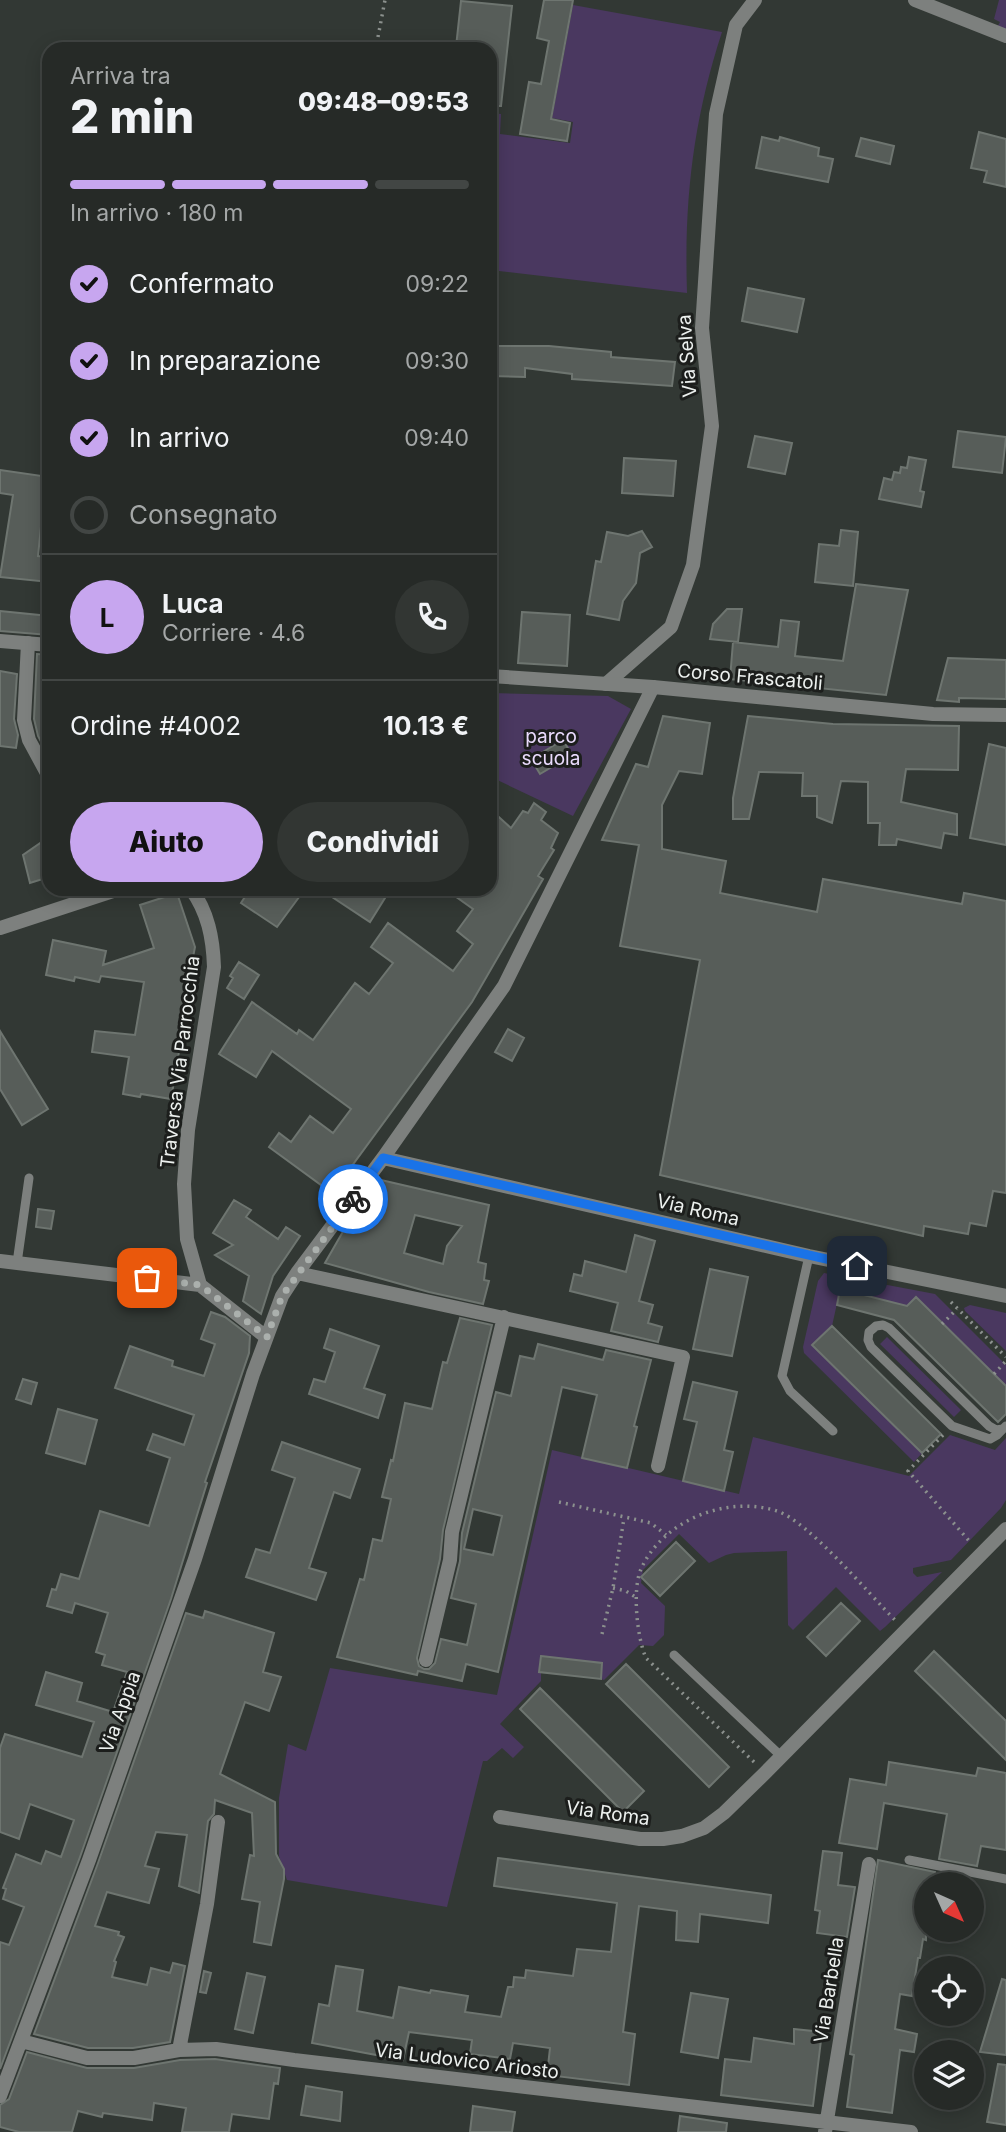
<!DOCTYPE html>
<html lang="it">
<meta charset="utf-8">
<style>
body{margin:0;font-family:Inter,sans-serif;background:#323633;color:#f1f3f6;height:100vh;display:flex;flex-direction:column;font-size:26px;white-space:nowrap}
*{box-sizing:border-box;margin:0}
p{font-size:23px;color:#a4a7a7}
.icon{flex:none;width:38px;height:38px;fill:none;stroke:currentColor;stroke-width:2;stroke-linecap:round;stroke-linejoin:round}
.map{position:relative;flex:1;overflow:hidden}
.side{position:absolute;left:42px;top:42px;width:455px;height:854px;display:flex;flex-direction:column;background:#262a27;border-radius:21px;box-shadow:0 4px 18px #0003,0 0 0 2px #424644}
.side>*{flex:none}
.needle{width:46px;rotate:135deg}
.buttons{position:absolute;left:914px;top:1872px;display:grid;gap:14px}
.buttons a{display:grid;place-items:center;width:70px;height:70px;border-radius:50%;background:#262a27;box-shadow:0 4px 18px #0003,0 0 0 2px #424644;font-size:35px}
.pin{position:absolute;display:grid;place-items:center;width:60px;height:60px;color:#fff;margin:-30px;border-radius:14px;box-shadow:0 4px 10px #0006}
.courier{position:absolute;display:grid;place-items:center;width:70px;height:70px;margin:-35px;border:5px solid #1a73e8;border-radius:50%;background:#fff;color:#222;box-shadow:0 2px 9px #0007}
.head em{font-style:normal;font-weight:800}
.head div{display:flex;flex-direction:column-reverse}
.head{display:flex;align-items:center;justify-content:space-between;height:119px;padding:0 28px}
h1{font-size:46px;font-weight:800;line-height:52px}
.bar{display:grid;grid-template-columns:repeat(4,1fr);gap:10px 7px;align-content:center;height:84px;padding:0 28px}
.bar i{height:9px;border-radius:5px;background:#424644}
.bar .current{background:#c7a6ef}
.bar p{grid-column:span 4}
.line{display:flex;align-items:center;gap:18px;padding:0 28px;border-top:2px solid #424644}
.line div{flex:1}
.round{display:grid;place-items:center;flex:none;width:74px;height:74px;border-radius:37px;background:#323633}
ol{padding:0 28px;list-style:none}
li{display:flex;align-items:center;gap:21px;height:77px}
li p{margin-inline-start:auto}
li .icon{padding:7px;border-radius:50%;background:#c7a6ef;color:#111;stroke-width:4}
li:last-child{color:#a4a7a7}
li i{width:38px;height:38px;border:4px solid #424644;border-radius:50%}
.button{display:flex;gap:14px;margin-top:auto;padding:14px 28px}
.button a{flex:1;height:80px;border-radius:42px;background:#c7a6ef;color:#111;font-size:28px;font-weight:800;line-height:80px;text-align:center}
.button a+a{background:#323633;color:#f1f3f6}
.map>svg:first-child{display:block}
</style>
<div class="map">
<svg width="1006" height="2132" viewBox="0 0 1006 2132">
<rect width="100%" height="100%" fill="#323834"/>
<path fill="#4a3860" d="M999,0H1006V30L998,26L1000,22L994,19Z
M573,5L722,32C693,121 684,200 687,293L490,270V113L501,114L500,134L570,143L573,122L552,118Z
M491,693L608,696L631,709L573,816L493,778L490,774Z
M824,1273L935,1294L1006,1365V1386L916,1298L894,1319L840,1290L832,1326L812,1345L922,1453L914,1462L804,1353L803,1347L818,1281Z
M970,1305L1006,1313V1351L965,1311L964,1308Z
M887,1337L961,1410L954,1417L880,1344Z
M950,1435L995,1450L1006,1438V1500L1001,1508L951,1560L913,1568V1573L917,1577L942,1572L885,1627L880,1631L836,1587L793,1630L788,1625L787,1551L734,1553L726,1555L709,1563L679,1534L643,1570L641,1583L665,1606L664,1635L653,1646L639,1645L604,1680L601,1679L602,1663L541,1656V1681L500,1724L524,1747L513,1758L502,1748L487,1761H483L447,1907L287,1880L279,1856V1798L288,1744L306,1751L330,1668L497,1695L552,1450L739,1494L753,1437L909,1476Z"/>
<path fill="#575d59" stroke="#6e7570" stroke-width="2" fill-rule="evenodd" d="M544,0H573L551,119L570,123L567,141L520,134L529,82L541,84L549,41L537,38Z
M461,1L512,6L501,106H490V49L456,47Z
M979,132L1006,139V187L984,182L987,171L971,168Z
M762,137L779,141L780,137L819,148L818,156L833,159L828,182L756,168Z
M861,138L894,146L890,164L856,156Z
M748,288L804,299L797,332L742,321Z
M490,346H549L611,352V357L675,362L672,386L572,379V374L525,368V377L490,376Z
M958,431L1006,437L1002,473L953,467Z
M755,436L792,443L785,474L748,467Z
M909,457L926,460L920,491L924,492L921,507L879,499L884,478L892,480L894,472L900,473L901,467L907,468Z
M624,458L676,461L673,496L622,493Z
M0,470L49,477V518L42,517L38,556L49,557V582L0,577L13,495L0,493Z
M841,530L858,532L853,586L815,582L819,544L839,546Z
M642,531L652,547L640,553L636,583L623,601L619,620L587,614L596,561L601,562L607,532L628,536Z
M856,584L908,590L886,695L730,679L733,642L778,647L781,620L799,622L795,656L843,661Z
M727,609H742L738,642L710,639L713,624Z
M0,611L49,616V635L0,631Z
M522,612L570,615L567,666L518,663Z
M37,654L49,655V757L38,736L34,719Z
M948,658L1006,660V699L959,698V702L937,700Z
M0,671L17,674L14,719L18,735L16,748L0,746Z
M663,716L710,723L702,774L679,771L662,805V849L726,861L720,893L817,912L823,879L962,904L964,893L1006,901V1193L993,1191L986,1226L970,1223L968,1234L924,1226L923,1236L660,1175L700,960L620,946L639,845L602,840L636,764L648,767Z
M748,716L833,724L959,726L958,770L906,769L901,802L957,814V835L944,833L941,848L897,839L896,845H879L880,823H868V782L841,781L832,823L817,817V796H802L803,773L759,772L749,819H733V798Z
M563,740L572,755L540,774L531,759Z
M989,744L1006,748V845L970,838Z
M534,803L546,812L541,820L558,833L551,848L554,850L538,876L543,879L472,1002L332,1193L269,1147L279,1133L291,1142L310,1116L333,1133L351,1109L272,1051L256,1077L219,1054L252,1002L297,1034L299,1030L313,1040L355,983L369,994L393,963L371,947L388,923L453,971L473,944L457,931L473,909L445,889H490V809L511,828L523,811L528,813Z
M49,837V877L30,883L23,855Z
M250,889H305L277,927L241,903Z
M320,889H372L385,898L370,922Z
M177,893L195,947L186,992L189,993L171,1099L141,1094L140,1097L123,1094L129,1057L92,1052L95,1031L135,1035L144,982L101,976L99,982L75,977L74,981L46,975L53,940L106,951L103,965L154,948L140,905Z
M239,962L259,975L244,999L227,988L233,978L230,976Z
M508,1029L524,1038L512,1061L495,1052Z
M0,1031L48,1109L22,1125L0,1089Z
M381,1180L489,1205L478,1262L486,1264L484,1280L489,1281L483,1304L429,1292L325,1263L349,1221ZM415,1215L462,1226L447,1246L443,1264L404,1253Z
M234,1200L251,1210L246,1217L278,1239L286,1227L300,1236L273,1276L261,1314L243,1301L249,1276L215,1255L233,1245L213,1233Z
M38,1209L54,1211L51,1229L36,1227Z
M635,1235L655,1241L639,1301L653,1305L648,1323L662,1327L658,1342L611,1331L618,1303L570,1291L574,1274L582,1276L585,1261L626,1272Z
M710,1269L748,1277L732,1356L693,1349Z
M840,1289L907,1306L916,1297L1006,1386V1414L998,1422L894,1320L837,1305Z
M211,1312L225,1317L250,1336L249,1353L205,1482L207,1483L171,1599L80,1857L0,2069V1942L9,1945L24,1907L3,1899L6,1889L3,1888L16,1854L41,1864L46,1851L61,1857L74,1820L30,1804L19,1839L0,1832V1748L5,1734L82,1757L94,1722L36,1705L46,1672L82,1683L77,1701L113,1712L127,1672L102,1665L105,1655L96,1652L108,1613L75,1603L72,1613L47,1606L52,1589L56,1590L61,1574L79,1579L100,1511L149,1526L170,1458L147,1450L153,1434L184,1445L194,1415L115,1388L130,1346L173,1361L172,1366L204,1376L215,1344L201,1339Z
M460,1318L492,1325L443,1530L440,1559L417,1658L419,1666L424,1669H429L435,1663L441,1639L467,1645L476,1604L451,1598L460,1561L462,1533L496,1392L511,1396L520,1356L534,1359L538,1344L603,1360L606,1350L651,1360L634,1426L637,1427L627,1468L582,1458L597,1395L562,1387L498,1672L466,1664L462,1681L418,1671L417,1675L337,1657L360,1579L364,1580L373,1539L382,1541L391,1499L382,1497L391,1460L393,1461L405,1403L432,1409L443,1362L447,1363ZM473,1509L502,1516L493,1555L464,1549Z
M832,1326L941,1434L922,1453L812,1345Z
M330,1329L379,1346L364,1388L385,1395L378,1418L309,1394L314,1379L325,1382L335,1352L324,1348Z
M23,1379L37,1383L31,1404L16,1399Z
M693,1382L737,1392L724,1450L733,1452L724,1491L683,1481L697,1422L684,1419Z
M58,1409L97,1420L85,1464L46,1453Z
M282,1442L360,1469L350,1498L334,1492L309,1568L326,1573L316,1600L246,1577L256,1549L270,1553L295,1478L272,1470Z
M676,1542L695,1561L660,1596L641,1577Z
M841,1603L860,1621L826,1656L807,1637Z
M205,1611L274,1633L263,1672L281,1677L269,1711L245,1702L220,1774L275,1802L276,1854L284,1869V1879L271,1945L254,1942L260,1902L242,1899L250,1855L254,1856L252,1813L215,1800L214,1814L208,1821L199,1893L179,1886L187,1835L156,1832L145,1866L159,1869L149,1903L107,1892L95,1926L119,1932L118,1935L124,1937L114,1961L116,1962L112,1977L147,1985L151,1968L170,1973L173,1963L185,1966L170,2042L133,2048H88L34,2034L98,1863L186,1613L203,1618Z
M934,1651L1006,1721V1760L915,1671Z
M541,1656L602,1663L601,1679L539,1672Z
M626,1664L729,1767L709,1787L606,1684Z
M540,1688L644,1791L623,1812L520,1709Z
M889,1762L976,1776L978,1768L1006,1773V1850L981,1846L977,1866L939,1859L947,1814L884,1803L877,1849L839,1843L850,1779L886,1785Z
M823,1851L842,1853L838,1885L855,1887L847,1937L817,1933L820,1911L815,1910Z
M498,1858L771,1895L768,1923L700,1914L698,1942L676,1940L677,1911L639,1906L623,2032L635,2034L629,2085L547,2075L550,2048L513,2043L510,2059L470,2054L472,2040L409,2032L403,2060L312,2043L319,2004L329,2006L336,1966L363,1970L357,2011L393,2018L399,1987L430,1993L431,1990L468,1996L465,2012L501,2017L508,1987H513L514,1977L525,1978L526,1970L573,1976L577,1949L611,1952L617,1903L494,1886Z
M878,1860L935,1872L933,1885H926V1940L923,1939L920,1958H918L912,1996L900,1994L895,2029L917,2034L914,2052L900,2050L892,2113L847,2107L854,2055L850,2054Z
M204,1971L211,1973L206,1993L200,1992Z
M247,1973L265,1977L253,2033L235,2029Z
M1002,1979L1006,1980V2055L980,2052Z
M691,1993L728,1999L718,2058L681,2052Z
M794,2029L822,2032L813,2106L721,2095L725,2059L751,2062L754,2038L794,2044Z
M27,2052L87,2068H134L180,2060L215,2059L280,2068L278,2084L274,2083L269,2119L232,2114L229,2132H182L186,2108L154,2103L152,2120L103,2113L102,2117L78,2111L72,2132H19L0,2127V2105L9,2099Z
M998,2064L1006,2065V2125L987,2122Z
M306,2086L342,2092L340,2121L301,2115Z
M473,2106L515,2112L512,2132H470Z
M680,2116L727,2123L726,2132H678Z"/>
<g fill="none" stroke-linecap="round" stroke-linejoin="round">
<path stroke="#8c918e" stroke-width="3.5" stroke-dasharray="2 5" stroke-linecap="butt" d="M378,37L385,0
M951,1302L1006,1357
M942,1324L957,1309
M994,1374L1006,1361
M943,1435L908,1471L971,1543
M559,1502L651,1523L666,1535
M613,1588L626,1591L637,1598
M602,1634L613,1588L624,1518
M754,1762L646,1658C637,1638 632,1589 641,1569C663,1520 727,1495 777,1511C808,1521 869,1594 895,1620"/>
<path stroke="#7d807e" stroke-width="9" d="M809,1256L782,1376L790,1391L833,1431
M17,1263L29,1178
M1003,1429L996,1430L989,1426L889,1328L883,1325L876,1326L869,1332L868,1340L871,1347L952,1426L990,1439L997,1435L1006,1426
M674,1655L781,1756
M909,1860L1006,1879"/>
<path stroke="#7d807e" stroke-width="14" d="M915,0L1006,36
M28,643L24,720L29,740L49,777
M606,684L671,627L693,565L712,426L702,328L716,114L736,25L755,0
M191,889C208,912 213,938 214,967L188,1130L184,1184L187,1239L200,1285
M0,928L119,889
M383,1158L809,1256L1006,1296
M0,1261L200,1285L266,1337
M297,1273L683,1357L658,1466
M426,1660L450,1560L452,1532L504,1317
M500,1817L640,1839H663L682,1836L704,1828L724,1813L765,1773L1006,1529
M21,2041L87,2058H134L179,2050L216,2049L294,2060L911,2132
M179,2050L207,1904L218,1822
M0,2096L89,1860L195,1559L253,1374L282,1296L297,1273L383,1158L504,986L653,687
M825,2132L869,1864"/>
<path stroke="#7d807e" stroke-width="14" d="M0,641L49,645
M490,676L653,687L933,714L1006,715"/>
</g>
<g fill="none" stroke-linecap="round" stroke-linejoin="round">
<path stroke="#abb0ad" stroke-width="7" stroke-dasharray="0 12.6" d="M147,1278L200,1285L267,1337L282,1296L353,1199"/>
<path stroke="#1a73e8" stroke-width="9" d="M353,1199L383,1158L857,1266"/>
</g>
<g text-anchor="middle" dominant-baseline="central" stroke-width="6" stroke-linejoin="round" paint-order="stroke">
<g font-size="19" fill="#ecf0ee" stroke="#1c1e1c">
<text transform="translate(687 356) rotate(-94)">Via Selva</text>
<text transform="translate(750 677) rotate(5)">Corso Frascatoli</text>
<text transform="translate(180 1062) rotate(-83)">Traversa Via Parrocchia</text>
<text transform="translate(698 1210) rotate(13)">Via Roma</text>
<text transform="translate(120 1712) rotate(-70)">Via Appia</text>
<text transform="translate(608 1813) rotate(8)">Via Roma</text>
<text transform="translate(829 1990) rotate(-81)">Via Barbella</text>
<text transform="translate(467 2061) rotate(7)">Via Ludovico Ariosto</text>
</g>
<g font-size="19" fill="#eadbfd" stroke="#1c1e1c">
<text x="551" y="736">parco<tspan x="551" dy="22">scuola</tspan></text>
</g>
</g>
</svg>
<div class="buttons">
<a><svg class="needle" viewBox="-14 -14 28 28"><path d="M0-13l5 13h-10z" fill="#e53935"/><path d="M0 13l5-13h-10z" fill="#a4a7a7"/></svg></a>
<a><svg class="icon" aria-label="locate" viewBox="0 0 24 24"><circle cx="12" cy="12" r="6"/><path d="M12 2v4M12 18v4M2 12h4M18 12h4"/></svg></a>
<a><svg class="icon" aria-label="layers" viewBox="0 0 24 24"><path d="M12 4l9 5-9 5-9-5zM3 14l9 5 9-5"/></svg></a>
</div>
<div class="pin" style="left:147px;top:1278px;background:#ea580c"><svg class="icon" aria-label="bag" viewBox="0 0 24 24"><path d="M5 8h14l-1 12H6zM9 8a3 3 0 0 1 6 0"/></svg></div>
<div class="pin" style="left:857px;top:1266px;background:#1f2937"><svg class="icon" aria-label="home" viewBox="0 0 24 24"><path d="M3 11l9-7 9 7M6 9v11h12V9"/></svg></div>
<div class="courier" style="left:353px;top:1199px"><svg class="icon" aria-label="bike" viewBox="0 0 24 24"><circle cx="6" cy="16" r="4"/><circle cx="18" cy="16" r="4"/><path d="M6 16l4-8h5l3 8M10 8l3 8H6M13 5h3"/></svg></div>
<section class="side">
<div class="head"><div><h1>2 min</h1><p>Arriva tra</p></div><em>09:48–09:53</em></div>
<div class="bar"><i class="current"></i><i class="current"></i><i class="current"></i><i></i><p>In arrivo · 180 m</p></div>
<ol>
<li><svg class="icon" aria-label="check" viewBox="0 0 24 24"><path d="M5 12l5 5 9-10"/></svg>Confermato<p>09:22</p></li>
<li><svg class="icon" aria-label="check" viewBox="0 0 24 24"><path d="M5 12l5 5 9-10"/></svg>In preparazione<p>09:30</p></li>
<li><svg class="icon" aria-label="check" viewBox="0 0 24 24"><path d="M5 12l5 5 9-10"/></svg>In arrivo<p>09:40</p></li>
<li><i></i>Consegnato</li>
</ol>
<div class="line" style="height:126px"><b class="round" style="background:#c7a6ef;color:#111">L</b><div><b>Luca</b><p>Corriere · 4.6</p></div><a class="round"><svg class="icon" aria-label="phone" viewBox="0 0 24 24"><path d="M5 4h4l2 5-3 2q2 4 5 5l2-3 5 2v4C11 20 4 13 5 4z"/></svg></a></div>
<div class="line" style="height:91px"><div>Ordine #4002</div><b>10.13 €</b></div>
<div class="button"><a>Aiuto</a><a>Condividi</a></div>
</section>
</div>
